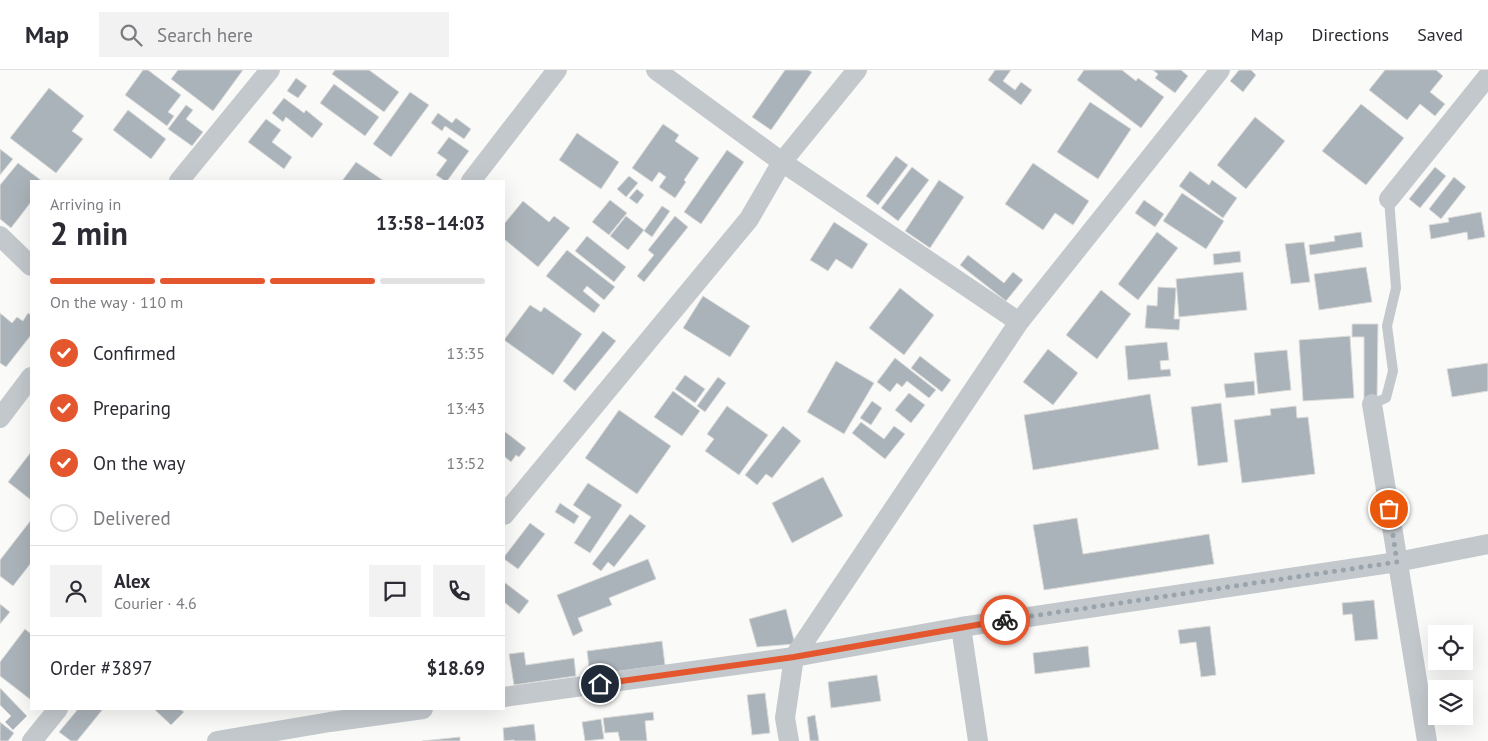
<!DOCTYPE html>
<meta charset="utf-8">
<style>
body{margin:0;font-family:"PT Sans",sans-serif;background:#f2f2f3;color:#2b2b33;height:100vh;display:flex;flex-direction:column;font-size:19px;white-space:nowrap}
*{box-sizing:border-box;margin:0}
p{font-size:16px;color:#7c7c81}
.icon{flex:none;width:28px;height:28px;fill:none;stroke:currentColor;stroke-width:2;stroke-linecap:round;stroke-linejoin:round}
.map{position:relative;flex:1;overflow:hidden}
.drawer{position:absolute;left:30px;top:110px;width:475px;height:530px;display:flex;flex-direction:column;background:#fff;border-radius:0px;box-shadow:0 5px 20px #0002}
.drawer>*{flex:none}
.tools{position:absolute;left:1428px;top:555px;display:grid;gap:10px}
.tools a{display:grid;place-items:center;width:45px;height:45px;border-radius:0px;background:#fff;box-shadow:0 5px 20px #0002;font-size:25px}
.pin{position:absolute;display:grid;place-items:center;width:42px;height:42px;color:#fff;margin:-21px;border:2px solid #fff;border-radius:50%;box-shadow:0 1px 5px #0007}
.courier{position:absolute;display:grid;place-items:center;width:50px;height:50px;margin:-25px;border:4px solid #e4572e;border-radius:50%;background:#fff;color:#222;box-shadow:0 1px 6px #0007}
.overview em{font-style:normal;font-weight:800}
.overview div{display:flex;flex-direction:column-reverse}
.overview{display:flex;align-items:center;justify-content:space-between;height:85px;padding:0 20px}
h1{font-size:32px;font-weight:800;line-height:38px}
.bar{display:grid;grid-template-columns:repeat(4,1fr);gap:8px 5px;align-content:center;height:60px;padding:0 20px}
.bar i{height:6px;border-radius:4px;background:#e1e1e2}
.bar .current{background:#e4572e}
.bar p{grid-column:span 4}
.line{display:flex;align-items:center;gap:12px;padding:0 20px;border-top:1px solid #e1e1e2}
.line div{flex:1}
.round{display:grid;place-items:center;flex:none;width:52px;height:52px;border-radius:0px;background:#f2f2f3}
ol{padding:0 20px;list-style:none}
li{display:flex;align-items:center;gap:15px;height:55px}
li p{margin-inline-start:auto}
li .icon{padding:5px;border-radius:50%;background:#e4572e;color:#fff;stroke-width:4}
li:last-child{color:#7c7c81}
li i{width:28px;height:28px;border:2px solid #e1e1e2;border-radius:50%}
header{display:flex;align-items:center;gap:30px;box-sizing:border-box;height:70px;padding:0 25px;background:#fff;border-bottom:1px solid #e1e1e2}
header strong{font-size:24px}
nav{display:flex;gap:28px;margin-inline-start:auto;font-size:18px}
.search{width:350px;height:45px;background:#f2f2f3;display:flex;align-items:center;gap:12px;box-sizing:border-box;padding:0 18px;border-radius:0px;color:#7c7c81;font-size:19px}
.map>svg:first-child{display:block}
</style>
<header>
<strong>Map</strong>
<div class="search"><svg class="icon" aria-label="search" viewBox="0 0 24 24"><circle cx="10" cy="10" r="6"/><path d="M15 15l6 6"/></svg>Search here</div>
<nav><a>Map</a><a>Directions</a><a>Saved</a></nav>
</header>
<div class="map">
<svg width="1488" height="671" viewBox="0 0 1488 671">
<rect width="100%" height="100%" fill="#fafaf8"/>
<path fill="#aab3b9" stroke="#dcdcda" d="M143,0H148L181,25L168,42L174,46L167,56L125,25Z
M178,0H243L213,41L171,9Z
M335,0H369L399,22L384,42L332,4Z
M785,0H808L812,2L771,60L752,47Z
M995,0H1011L1003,11L1015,20L1021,12L1032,20L1021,35L988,10Z
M1084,0H1122L1136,11L1138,8L1164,27L1141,58L1077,10Z
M1153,0H1181L1188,6L1175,23L1155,8L1158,4Z
M1239,0H1251L1256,5L1243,22L1230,11Z
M1385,0H1436L1443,6L1430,22L1445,34L1435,46L1420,34L1407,50L1369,20Z
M296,8L307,16L298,28L287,21Z
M334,14L379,47L365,66L320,33Z
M49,18L84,46L72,61L83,69L56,103L10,68Z
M410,22L429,35L391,87L373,74Z
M284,28L304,43L306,40L323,54L312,68L286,47L283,52L272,43Z
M1090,32L1131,59L1098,109L1057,82Z
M1361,34L1404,68L1366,115L1322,81Z
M186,35L193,40L186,49L203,62L192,76L168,59Z
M128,40L166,69L151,89L113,60Z
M438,43L452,53L456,48L471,59L464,69L445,56L442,61L431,53Z
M1255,47L1285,71L1246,119L1217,95Z
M266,49L281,60L272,72L292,87L284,99L248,72Z
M663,54L679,65L675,71L699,88L684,110L686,112L675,128L659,117L666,107L659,102L652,112L632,98Z
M577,63L619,92L601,119L559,90Z
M449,67L469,81L447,111H445L436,105L447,90L437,83Z
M0,79L13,89L0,105Z
M727,80L744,92L701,154L684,142Z
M896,86L908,95L878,135L866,126Z
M356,92L384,111H342Z
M18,93L42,111H31V132L11,158L0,149V115Z
M1033,93L1089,131L1073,155L1055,143L1043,160L1005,134Z
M912,97L929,110L898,151L881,138Z
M1435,97L1446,106L1420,138L1409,129Z
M1190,101L1209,115L1212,110L1237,128L1223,148L1179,116Z
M629,106L638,113L626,127L617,119Z
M1454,107L1466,117L1441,149L1429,139Z
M939,110L964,127L930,178L905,161Z
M637,119L644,125L637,134L629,128Z
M1182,123L1224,151L1206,179L1163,151Z
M610,130L627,143L609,165L592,152Z
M1144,130L1164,144L1155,157L1135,143Z
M523,131L549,152L554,146L570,158L538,197L504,169V154Z
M662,136L670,141L652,167L644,161Z
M1481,142L1485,167L1468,170L1467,162L1431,169L1429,155L1449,152L1448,148Z
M626,146L644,160L628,180L610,166Z
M675,146L688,157L644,212L637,206L654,185L648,180Z
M834,152L868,174L852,199L836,189L828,201L810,190Z
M1157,162L1178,178L1138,230L1118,214Z
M1361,162L1363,177L1310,185L1309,175L1335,171L1334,166Z
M587,166L626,197L614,212L575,181Z
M1304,172L1310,212L1291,214L1285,174Z
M567,180L615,217L604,230L587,216L583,221L600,235L594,243L546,206Z
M1240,181L1241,192L1214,195L1213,184Z
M968,185L1004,213L1013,202L1023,210L1006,231L960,195Z
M1366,197L1372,232L1319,240L1314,204Z
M1243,202L1247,240L1179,247L1176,209Z
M1158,217L1176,218L1174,249H1180L1179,260L1145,258L1147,235L1157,236Z
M900,218L934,245L904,285L869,258Z
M1101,220L1131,244L1097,289L1066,265Z
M703,226L750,256L730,287L683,258Z
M530,235L541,242L544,237L582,264L553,305L504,270Z
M0,243L12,253L17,247L23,251L28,243L31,245V265L6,297L0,293Z
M1352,254H1378L1377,330H1364V267H1352Z
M603,261L616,271L575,321L563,311Z
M1350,266L1354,328L1303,331L1299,270Z
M1167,272L1169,290L1160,291L1161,300L1170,299L1171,306L1128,310L1125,276Z
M1048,279L1078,303L1053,335L1023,312Z
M1287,280L1291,320L1258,324L1254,283Z
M920,286L951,310L942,322L911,298Z
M895,288L936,320L929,328L907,311L902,317L897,313L890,322L877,312Z
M836,291L874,313L844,364L807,342Z
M1488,293V321L1452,327L1447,299Z
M685,305L705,319L695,333L675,319Z
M718,307L726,313L705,342L697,336Z
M1254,311L1255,325L1226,328L1224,314Z
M673,321L700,341L682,366L654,347Z
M909,323L925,335L911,353L895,340Z
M1150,324L1159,379L1033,400L1024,345Z
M872,331L882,338L871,355L860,348Z
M1221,333L1228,392L1198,396L1191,337Z
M727,336L768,365L739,405L705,381L714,369L707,364Z
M1296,336L1297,348L1308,347L1315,404L1242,413L1234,350L1271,345L1270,339Z
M619,340L671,376L637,424L585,388Z
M861,352L884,369L894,356L905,364L885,389L852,363Z
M783,356L801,371L772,408L766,404L757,415L745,405Z
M504,361L526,378L519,387L516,385L511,392L504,386Z
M31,382V430L8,412Z
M823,407L843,446L792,473L772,433Z
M588,413L622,435L590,483L574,473L591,447L573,435Z
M560,433L579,446L574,454L555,442Z
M630,444L646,456L614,497L608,492L601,501L592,494Z
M1077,448L1083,484L1209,464L1214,494L1044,520L1033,455Z
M31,450V493L13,516L0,506V490Z
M530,453L545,464L518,499L504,489V487Z
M648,489L656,509L609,528L612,535L578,548L583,561L573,566L557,525Z
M504,512L529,531L519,544L504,532Z
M1374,530L1378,569L1355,571L1352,544L1343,545L1342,533Z
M0,534L10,542L0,554Z
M786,539L795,574L757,577L749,549Z
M1210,556L1216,605L1201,607L1196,572L1180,574L1178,560Z
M25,559L31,564V630L0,606V592Z
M662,571L665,595L590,605L587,581Z
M1088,576L1090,597L1035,604L1033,583Z
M524,582L526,595L574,588L576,606L514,615L509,584Z
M877,605L881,631L831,638L828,612Z
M0,618L27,646L13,660L5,652L11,646L0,635Z
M765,623L770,663L752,665L747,625Z
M78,639H103L77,671H71L59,662Z
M154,639H180L184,642L171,655Z
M653,642L654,650L645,651L647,671H620L618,662L605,663L603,648Z
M815,645L819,671H810L807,647Z
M601,649L604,669L585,671L582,652Z
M0,652L14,663L8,671H0Z
M534,654L536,671H514V670L504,671L503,658Z
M460,667V671H422Z"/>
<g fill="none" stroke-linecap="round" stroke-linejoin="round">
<path stroke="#c3c8cc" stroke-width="10" d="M1372,334L1386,328L1393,301L1387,256L1396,218L1389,129"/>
<path stroke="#c3c8cc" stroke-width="20" d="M656,0L782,92L1019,252
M179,111L270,0
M471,111L557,0
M1389,129L1488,6
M0,166L31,196
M1372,334L1427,671
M0,348L31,307
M504,445L749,149L782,92L857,0
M961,557L978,671
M504,627L794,587L961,557L1397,492L1488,474
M32,671L58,639
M217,671L330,652L423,639
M789,671L785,648L794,587L1019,252L1220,0"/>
</g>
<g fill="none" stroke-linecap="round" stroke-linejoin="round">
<path stroke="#99a4ac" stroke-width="5" stroke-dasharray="0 9" d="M1005,550L1397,492L1389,439"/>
<path stroke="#e4572e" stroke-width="6" d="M600,614L794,587L1005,550"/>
</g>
</svg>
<div class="tools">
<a><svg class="icon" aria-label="locate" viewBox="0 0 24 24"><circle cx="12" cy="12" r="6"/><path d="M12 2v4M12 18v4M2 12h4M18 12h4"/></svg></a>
<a><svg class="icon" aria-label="layers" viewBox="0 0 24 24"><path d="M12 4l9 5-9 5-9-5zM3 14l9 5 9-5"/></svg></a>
</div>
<div class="pin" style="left:1389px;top:439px;background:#ea580c"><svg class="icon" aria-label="bag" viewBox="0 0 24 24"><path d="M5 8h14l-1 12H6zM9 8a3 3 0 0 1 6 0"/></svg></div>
<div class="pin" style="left:600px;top:614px;background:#1f2937"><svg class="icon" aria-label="home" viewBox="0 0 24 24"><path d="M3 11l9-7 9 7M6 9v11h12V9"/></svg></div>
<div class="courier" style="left:1005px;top:550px"><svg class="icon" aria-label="bike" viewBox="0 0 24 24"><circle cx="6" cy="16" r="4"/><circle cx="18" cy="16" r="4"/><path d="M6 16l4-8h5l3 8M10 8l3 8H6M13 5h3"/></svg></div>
<section class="drawer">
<div class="overview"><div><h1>2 min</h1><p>Arriving in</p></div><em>13:58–14:03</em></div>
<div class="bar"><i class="current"></i><i class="current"></i><i class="current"></i><i></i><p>On the way · 110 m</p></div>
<ol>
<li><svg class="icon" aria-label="check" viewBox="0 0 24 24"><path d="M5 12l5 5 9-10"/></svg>Confirmed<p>13:35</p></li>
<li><svg class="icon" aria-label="check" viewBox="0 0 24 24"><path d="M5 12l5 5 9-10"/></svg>Preparing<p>13:43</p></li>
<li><svg class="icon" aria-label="check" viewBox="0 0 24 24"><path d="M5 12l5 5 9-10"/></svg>On the way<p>13:52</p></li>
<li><i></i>Delivered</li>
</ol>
<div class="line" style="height:90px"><a class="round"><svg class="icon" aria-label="person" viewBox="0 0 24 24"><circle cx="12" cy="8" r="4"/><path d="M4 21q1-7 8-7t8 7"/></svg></a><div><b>Alex</b><p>Courier · 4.6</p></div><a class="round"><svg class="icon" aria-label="chat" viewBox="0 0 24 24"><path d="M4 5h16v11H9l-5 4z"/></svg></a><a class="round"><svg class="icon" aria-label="phone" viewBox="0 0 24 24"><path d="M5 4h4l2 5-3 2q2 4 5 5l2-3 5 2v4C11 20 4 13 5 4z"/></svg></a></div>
<div class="line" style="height:65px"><div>Order #3897</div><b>$18.69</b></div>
</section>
</div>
